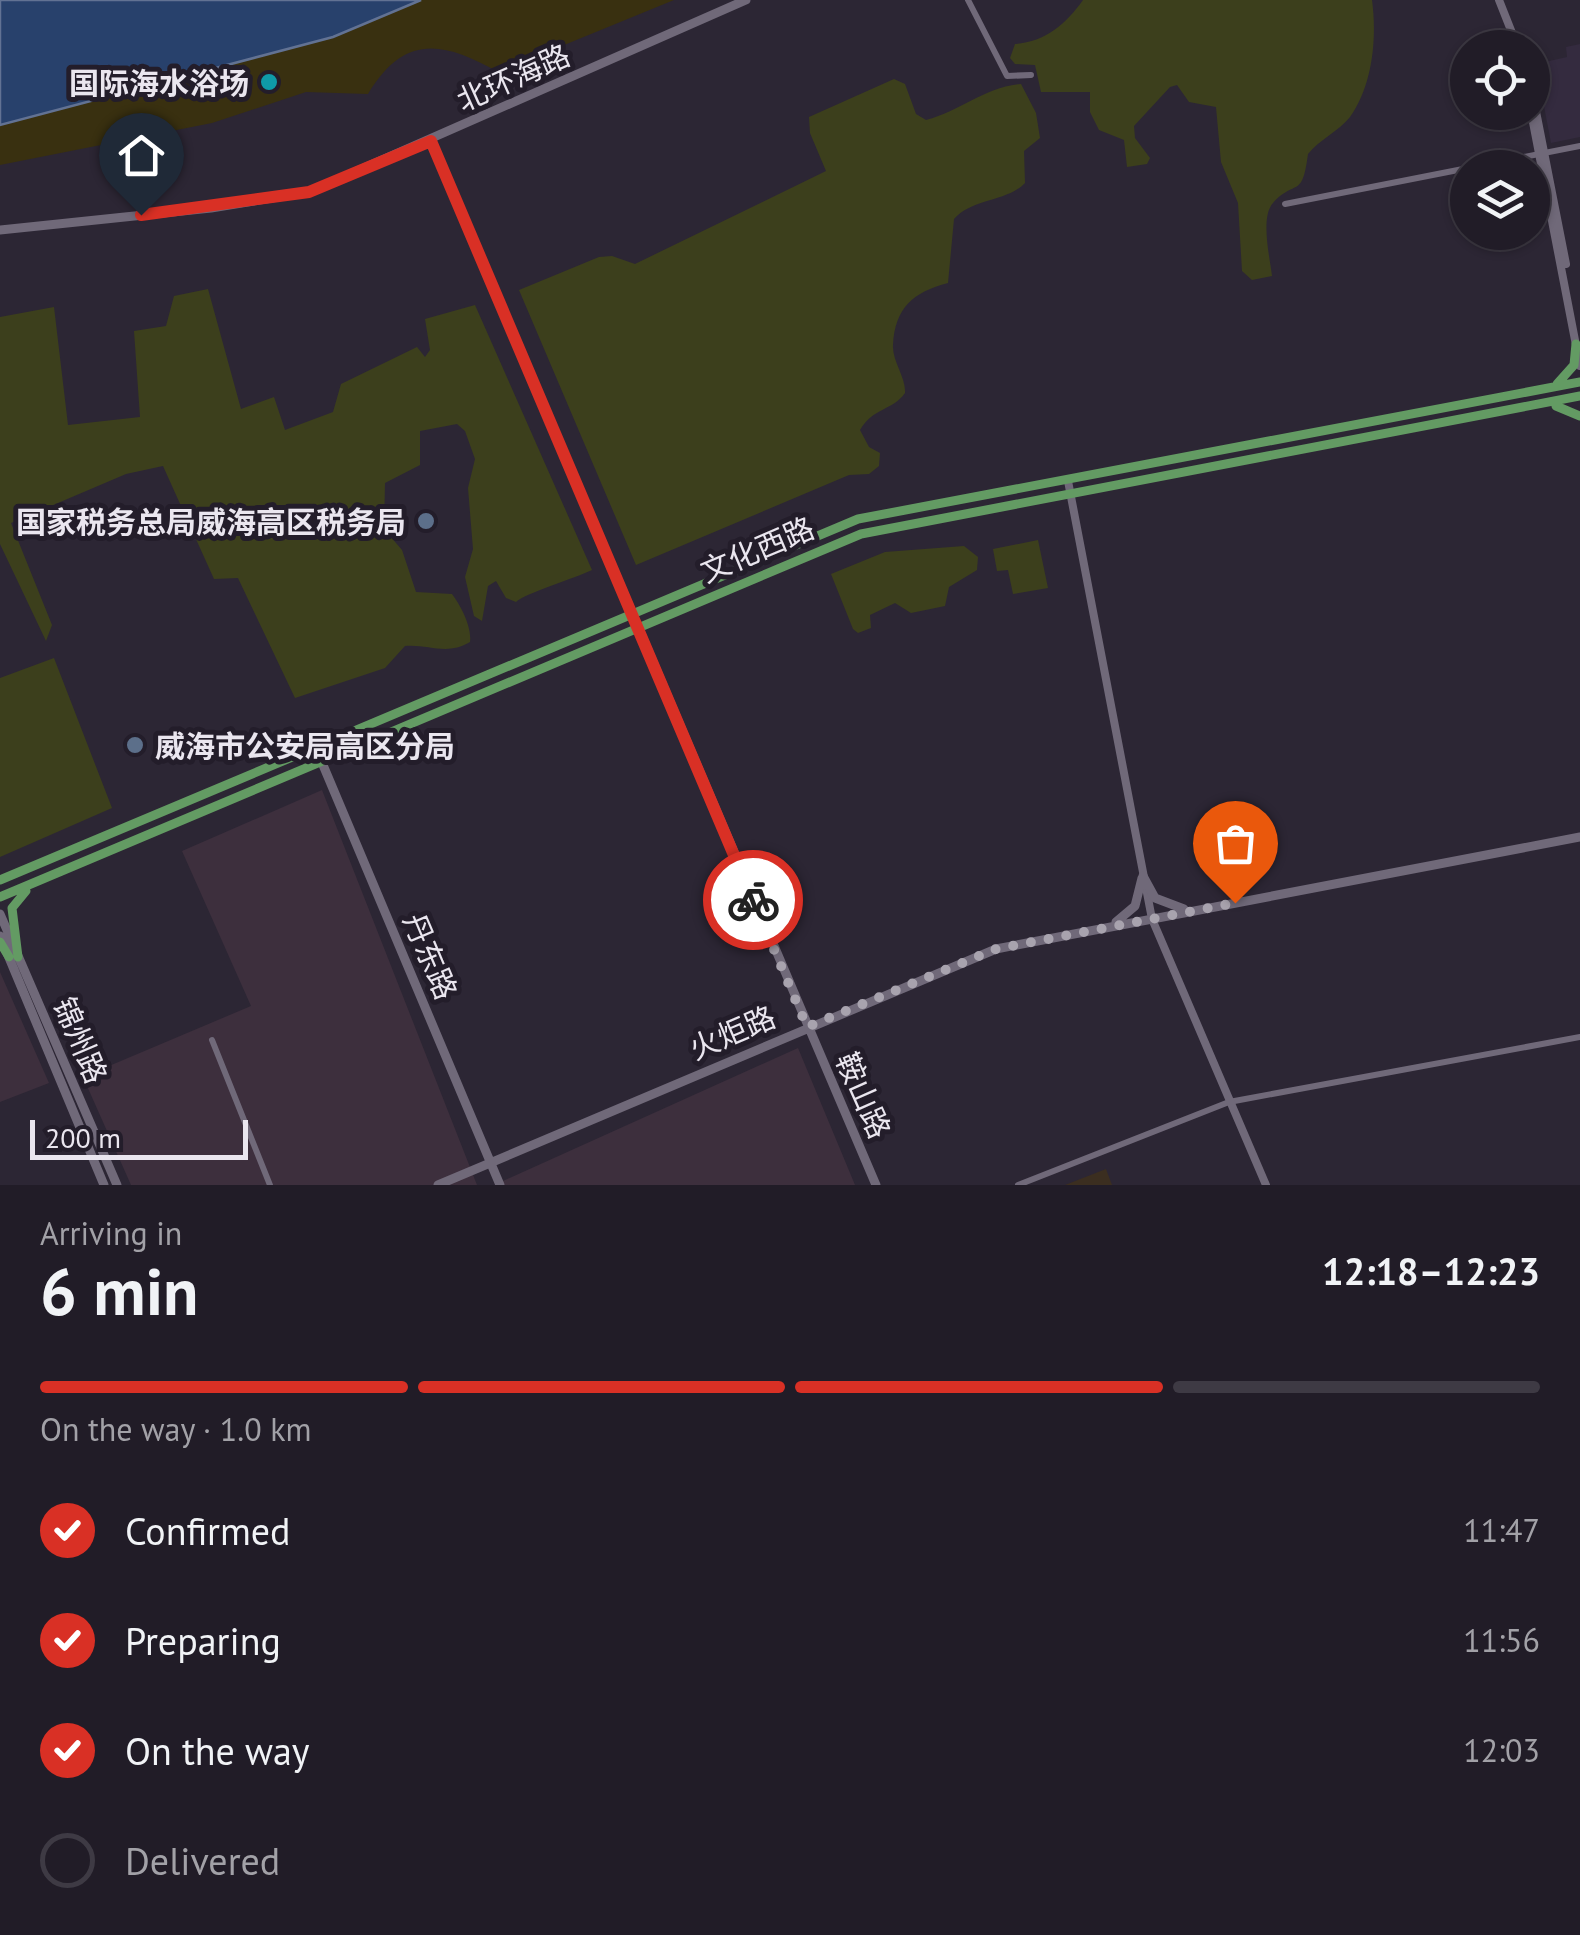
<!DOCTYPE html>
<meta charset="utf-8">
<style>
body{margin:0;font-family:"PT Sans","Noto Sans SC",sans-serif;background:#29252f;color:#f1f3f6;height:100vh;display:flex;flex-direction:column;font-size:38px;white-space:nowrap}
*{box-sizing:border-box;margin:0}
p{font-size:32px;color:#a2a1a7}
.icon{flex:none;width:55px;height:55px;fill:none;stroke:currentColor;stroke-width:2;stroke-linecap:round;stroke-linejoin:round}
.map{position:relative;height:1185px;overflow:hidden}
.sheet{display:flex;flex-direction:column;background:#211c27;flex:1}
.sheet>*{flex:none}
.buttons{position:absolute;left:1450px;top:30px;display:grid;gap:20px}
.buttons a{display:grid;place-items:center;width:100px;height:100px;border-radius:50%;background:#211c27;box-shadow:0 2px 8px #0004,0 0 0 2px #3e3a44;font-size:50px}
.scale{position:absolute;left:30px;bottom:25px;width:218px;box-sizing:border-box;padding-left:10px;border:5px solid #eae6ef;border-top:0;font-size:28px;line-height:35px;white-space:nowrap;color:#eae6ef;-webkit-text-stroke:8px #231d2a;paint-order:stroke}
.pin{position:absolute;display:grid;place-items:center;width:85px;height:85px;color:#fff;margin:-102px -42px;border-radius:50% 50% 50% 0;rotate:-45deg;box-shadow:0 0 10px #0007}
.pin .icon{rotate:45deg}
.courier{position:absolute;display:grid;place-items:center;width:100px;height:100px;margin:-50px;border:8px solid #d93025;border-radius:50%;background:#fff;color:#222;box-shadow:0 2px 12px #0007}
.summary em{font-style:normal;font-weight:800}
.summary div{display:flex;flex-direction:column-reverse}
.summary{display:flex;align-items:center;justify-content:space-between;height:170px;padding:0 40px}
h1{font-size:65px;font-weight:800;line-height:75px}
.bar{display:grid;grid-template-columns:repeat(4,1fr);gap:15px 10px;align-content:center;height:120px;padding:0 40px}
.bar i{height:12px;border-radius:8px;background:#3e3a44}
.bar .on{background:#d93025}
.bar p{grid-column:span 4}
ol{padding:0 40px;list-style:none}
li{display:flex;align-items:center;gap:30px;height:110px}
li p{margin-inline-start:auto}
li .icon{padding:10px;border-radius:50%;background:#d93025;color:#fff;stroke-width:4}
li:last-child{color:#a2a1a7}
li i{width:55px;height:55px;border:5px solid #3e3a44;border-radius:50%}
.map>svg:first-child{display:block}
</style>
<div class="map">
<svg width="1580" height="1185" viewBox="0 0 1580 1185">
<rect width="100%" height="100%" fill="#2c2634"/>
<path fill="#3b2e20" d="M1106,1169L1112,1185H1065Z"/>
<path fill="#3d2f3d" d="M322,790L477,1185H131L83,1077L251,1006L182,851Z
M0,972L49,1083L0,1102Z
M798,1048L855,1185H494Z"/>
<path fill="#342b3f" d="M1580,44V137L1551,143L1536,64L1567,57L1566,47Z"/>
<path fill="#3c3f1c" d="M1083,0H1372C1377,37 1373,85 1350,117C1338,132 1320,139 1308,154C1302,200 1296,178 1273,203C1260,217 1270,258 1272,276L1252,280L1242,271L1238,203L1221,162L1216,107L1189,102L1177,85L1170,87L1134,126L1135,138L1150,158L1147,164L1127,167L1124,140L1099,130L1090,112V92H1041L1035,65L1015,64L1010,58L1015,44C1045,42 1066,24 1083,0Z
M894,79L905,84L916,114L926,120C961,111 985,87 1021,84L1036,113L1040,138L1024,151L1025,183C1007,202 973,198 954,219L948,283C913,292 895,308 893,345C892,361 906,377 905,393C892,411 874,407 860,430L869,447L880,453L879,466L869,474L849,475L636,565L519,290L599,257L612,256L635,264L826,171L810,133L809,117Z
M208,289L241,409L274,397L285,430L333,412L341,384L417,347L425,357L430,350L425,319L475,305L592,570C576,578 523,594 516,602L506,598L496,581L488,586L482,621L474,616L465,577L473,549L468,488L475,459L465,431L457,424L420,431V465L385,483L384,529L402,550L416,592L452,594C461,606 472,627 470,642C447,656 429,644 405,646L385,668L295,698L238,578L214,579L163,466L126,474L11,523L52,625L46,641L0,544V317L54,307L68,425L140,417L134,331L166,326L174,296Z
M1038,540L1048,588L1013,594L1008,570L997,571L993,549Z
M964,546L978,557L977,570L949,587L945,606L911,613L895,603L870,615L871,628L858,633L853,629L831,574L885,552Z
M54,658L112,808L0,857V678Z"/>
<path fill="#393010" d="M421,0H674L498,72C441,40 404,35 368,94L306,92L212,123L0,165V125L333,37Z"/>
<path fill="#28416c" stroke="#627293" stroke-width="2.5" d="M0,0H421L333,37L0,125Z"/>
<g fill="none" stroke-linecap="round" stroke-linejoin="round">
<path stroke="#706979" stroke-width="6" d="M968,0L1007,76L1031,75
M1285,204L1580,146
M212,1040L270,1185
M1018,1185L1229,1102L1580,1037"/>
<path stroke="#706979" stroke-width="8" d="M1499,0L1518,48
M1532,91L1566,264
M1531,112L1580,366
M1068,481L1152,919L1266,1185"/>
<path stroke="#706979" stroke-width="9" d="M431,141L876,1185
M0,230L211,208L309,192L746,0
M315,746L500,1185
M1143,876L1155,898L1184,909
M0,914L117,1185
M1116,922L1135,906L1142,878
M0,936L104,1185
M438,1185L996,949L1580,837"/>
<path stroke="#639b63" stroke-width="9" d="M1557,384L1574,365L1576,344
M1556,406L1580,416
M0,880L858,519L1580,382
M0,897L861,534L1580,396
M0,942L9,957
M18,957L12,908L26,891"/>
</g>
<g fill="none" stroke-linecap="round" stroke-linejoin="round">
<path stroke="#a8a3ae" stroke-width="10" stroke-dasharray="0 18" d="M753,900L807,1027L996,949L1235,903"/>
<path stroke="#d93025" stroke-width="12" d="M141,215L309,192L431,141L753,900"/>
</g>
<circle fill="#0f9aa8" stroke="#231d2a" stroke-width="4" cx="269" cy="82" r="10"/>
<g fill="#5c6f8a" stroke="#231d2a" stroke-width="4">
<circle cx="426" cy="521" r="10"/>
<circle cx="135" cy="745" r="10"/>
</g>
<g text-anchor="middle" dominant-baseline="central" stroke-width="10" stroke-linejoin="round" paint-order="stroke">
<g font-size="30" fill="#eae6ef" stroke="#231d2a">
<text transform="translate(513 77) rotate(-24)">北环海路</text>
<text transform="translate(757 549) rotate(-23)">文化西路</text>
<text transform="translate(431 956) rotate(67)">丹东路</text>
<text transform="translate(732 1032) rotate(-23)">火炬路</text>
<text transform="translate(81 1040) rotate(67)">锦州路</text>
<text transform="translate(864 1095) rotate(66)">鞍山路</text>
</g>
<g font-size="30" font-weight="bold" fill="#eae6ef" stroke="#231d2a" text-anchor="end">
<text x="249" y="82">国际海水浴场</text>
<text x="406" y="521">国家税务总局威海高区税务局</text>
<text x="155" y="745" text-anchor="start">威海市公安局高区分局</text>
</g>
</g>
</svg>
<div class="buttons">
<a><svg class="icon" aria-label="locate" viewBox="0 0 24 24"><circle cx="12" cy="12" r="6"/><path d="M12 2v4M12 18v4M2 12h4M18 12h4"/></svg></a>
<a><svg class="icon" aria-label="layers" viewBox="0 0 24 24"><path d="M12 4l9 5-9 5-9-5zM3 14l9 5 9-5"/></svg></a>
</div>
<div class="scale">200 m</div>
<div class="pin" style="left:1235px;top:903px;background:#ea580c"><svg class="icon" aria-label="bag" viewBox="0 0 24 24"><path d="M5 8h14l-1 12H6zM9 8a3 3 0 0 1 6 0"/></svg></div>
<div class="pin" style="left:141px;top:215px;background:#1f2937"><svg class="icon" aria-label="home" viewBox="0 0 24 24"><path d="M3 11l9-7 9 7M6 9v11h12V9"/></svg></div>
<div class="courier" style="left:753px;top:900px"><svg class="icon" aria-label="bike" viewBox="0 0 24 24"><circle cx="6" cy="16" r="4"/><circle cx="18" cy="16" r="4"/><path d="M6 16l4-8h5l3 8M10 8l3 8H6M13 5h3"/></svg></div>
</div>
<section class="sheet">
<div class="summary"><div><h1>6 min</h1><p>Arriving in</p></div><em>12:18–12:23</em></div>
<div class="bar"><i class="on"></i><i class="on"></i><i class="on"></i><i></i><p>On the way · 1.0 km</p></div>
<ol>
<li><svg class="icon" aria-label="check" viewBox="0 0 24 24"><path d="M5 12l5 5 9-10"/></svg>Confirmed<p>11:47</p></li>
<li><svg class="icon" aria-label="check" viewBox="0 0 24 24"><path d="M5 12l5 5 9-10"/></svg>Preparing<p>11:56</p></li>
<li><svg class="icon" aria-label="check" viewBox="0 0 24 24"><path d="M5 12l5 5 9-10"/></svg>On the way<p>12:03</p></li>
<li><i></i>Delivered</li>
</ol>
</section>
